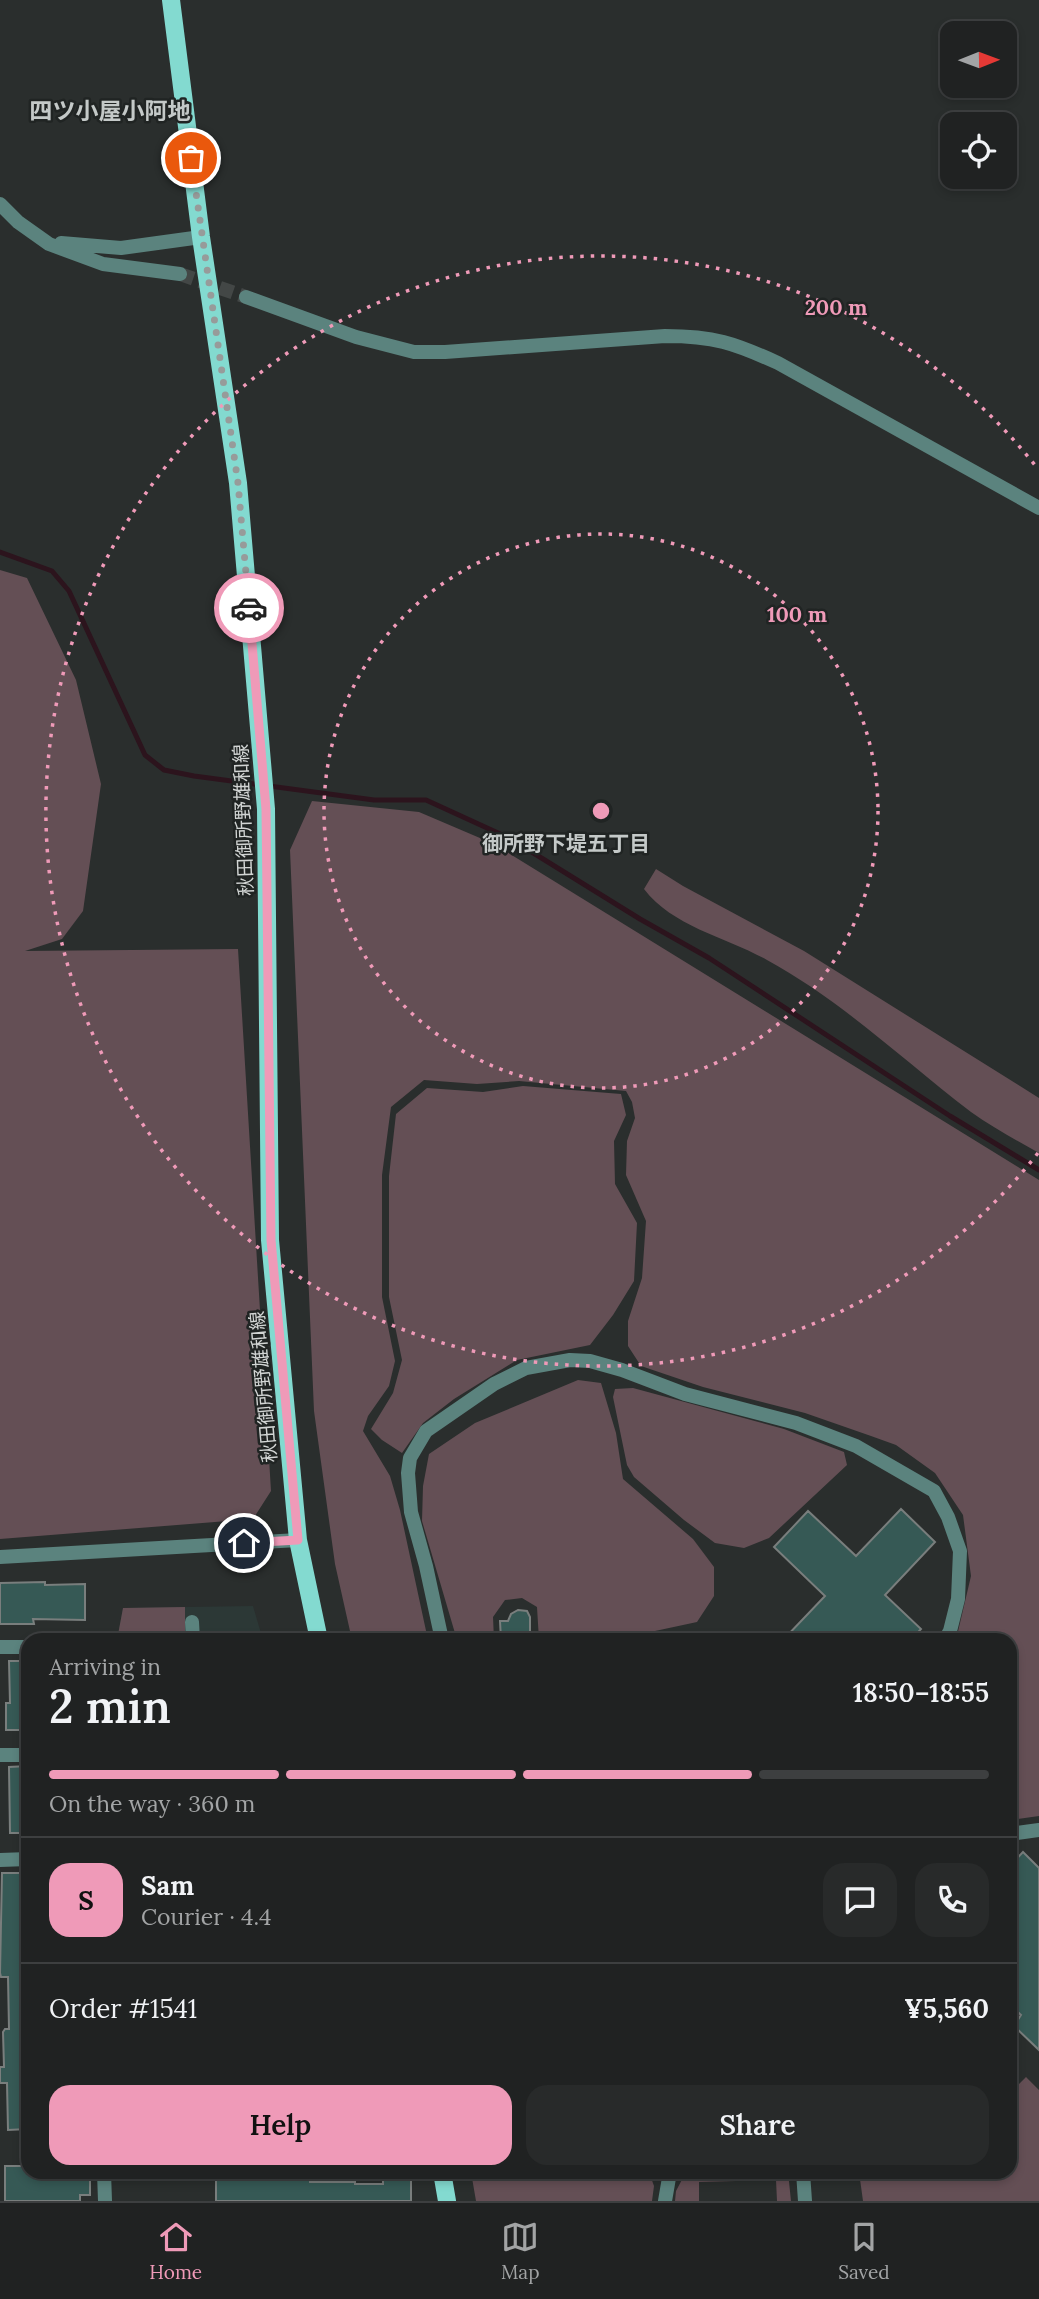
<!DOCTYPE html>
<meta charset="utf-8">
<style>
body{margin:0;font-family:Lora,"Noto Sans JP",serif;background:#282a2a;color:#f1f3f6;height:100vh;display:flex;flex-direction:column;font-size:26px;white-space:nowrap}
*{box-sizing:border-box;margin:0}
p{font-size:23px;color:#a2a4a5}
.icon{flex:none;width:38px;height:38px;fill:none;stroke:currentColor;stroke-width:2;stroke-linecap:round;stroke-linejoin:round}
.map{position:relative;flex:1;overflow:hidden}
.panel{position:absolute;left:21px;top:1633px;width:996px;height:546px;display:flex;flex-direction:column;background:#202222;border-radius:21px;box-shadow:0 4px 10px #0003,0 0 0 2px #3d3f40}
.panel>*{flex:none}
.needle{width:46px;rotate:89deg}
.tools{position:absolute;left:940px;top:21px;display:grid;gap:14px}
.tools a{display:grid;place-items:center;width:77px;height:77px;border-radius:14px;background:#202222;box-shadow:0 4px 10px #0003,0 0 0 2px #3d3f40;font-size:35px}
.pin{position:absolute;display:grid;place-items:center;width:60px;height:60px;color:#fff;margin:-30px;border:4px solid #fff;border-radius:50%;box-shadow:0 2px 7px #0007}
.courier{position:absolute;display:grid;place-items:center;width:70px;height:70px;margin:-35px;border:5px solid #ef9ab8;border-radius:50%;background:#fff;color:#222;box-shadow:0 2px 9px #0007}
.overview em{font-style:normal;font-weight:600}
.overview div{display:flex;flex-direction:column-reverse}
.overview{display:flex;align-items:center;justify-content:space-between;height:119px;padding:0 28px}
h1{font-size:46px;font-weight:600;line-height:52px}
.bar{display:grid;grid-template-columns:repeat(4,1fr);gap:10px 7px;align-content:center;height:84px;padding:0 28px}
.bar i{height:9px;border-radius:5px;background:#3d3f40}
.bar .current{background:#ef9ab8}
.bar p{grid-column:span 4}
.line{display:flex;align-items:center;gap:18px;padding:0 28px;border-top:2px solid #3d3f40}
.line div{flex:1}
.round{display:grid;place-items:center;flex:none;width:74px;height:74px;border-radius:21px;background:#282a2a}
.primary-button{display:flex;gap:14px;margin-top:auto;padding:14px 28px}
.primary-button a{flex:1;height:80px;border-radius:21px;background:#ef9ab8;color:#111;font-size:28px;font-weight:600;line-height:80px;text-align:center}
.primary-button a+a{background:#282a2a;color:#f1f3f6}
.tab-bar{display:flex;justify-content:space-around;align-items:center;height:98px;border-top:2px solid #3d3f40;background:#202222;font-size:19px;color:#a2a4a5}
.tab-bar a{display:grid;justify-items:center;gap:4px}
.tab-bar .current{color:#ef9ab8}
.map>svg:first-child{display:block}
</style>
<div class="map">
<svg width="1039" height="2201" viewBox="0 0 1039 2201">
<rect width="100%" height="100%" fill="#2a2e2d"/>
<path fill="#2c3836" d="M253,1606L263,1640H117L123,1608Z"/>
<path fill="#644f55" d="M0,570L27,578L76,680L101,784L83,911L62,939L25,951L238,949L271,1491L253,1519L0,1539Z
M312,801L419,812L494,844L1039,1180V1816L1010,1820V1640H956L971,1576L963,1515L935,1473L896,1445L871,1436L805,1413L703,1387L641,1366L628,1346V1321L642,1278L646,1221L626,1175L627,1141L635,1118L632,1102L626,1091L519,1081L477,1084L424,1080L391,1107L382,1175V1297L395,1361L389,1386L368,1416L363,1431L390,1476L400,1510L428,1640H352L335,1564L314,1411L290,850Z
M656,869L683,886L804,951L1039,1098V1153C1016,1140 992,1127 971,1112C903,1060 842,1001 767,960C726,937 673,927 644,889Z
M523,1086L621,1094L626,1115L614,1141L615,1184L637,1223L634,1281L613,1315L590,1345L517,1360L454,1399L423,1423L402,1453L382,1440L371,1429L393,1393L402,1360L389,1297V1176L396,1114L427,1088L483,1092Z
M578,1380L601,1383L616,1433L623,1479L693,1539L714,1567V1596L697,1622L627,1637V1640H539L537,1607L522,1598L505,1600L493,1617L494,1640H457L422,1521L423,1486L429,1454L475,1423Z
M633,1388L784,1429L844,1452L847,1465L769,1538L744,1548L715,1543L684,1520L634,1477L627,1465L613,1397L615,1389Z
M185,1607V1640H117L123,1608Z
M1010,2076L1019,2084L1026,2077L1039,2090V2201H863L859,2172H1010Z
M471,2172H649L654,2186L652,2201H476Z
M686,2172H788L791,2201H777L776,2180L699,2182V2201H675L676,2191Z"/>
<g fill="none" stroke-linecap="round" stroke-linejoin="round">
<path stroke="#2c141d" stroke-width="5" d="M0,552L52,571L69,591L145,755L164,770L194,776L374,800H426L509,838L640,919L709,958L950,1116L1039,1170"/>
</g>
<path fill="#365955" stroke="#797e7d" stroke-width="2" d="M901,1509L935,1542L885,1595L921,1629L911,1640H783L825,1596L774,1547L808,1511L856,1556Z
M45,1582V1585L85,1584V1620L33,1619L34,1624H0V1583Z
M518,1610L527,1611L530,1617V1640H501L500,1621H508L511,1614Z
M9,1661H28V1730H6V1703H10Z
M28,1766V1833H10L9,1767Z
M1023,1852L1039,1868V2050L1014,2026L1021,2015L1010,2005V1866Z
M2,1873H28V2129L8,2130L7,2083H0V2067H4L3,2032L5,2029H9L8,1977H1L0,1973Z
M5,2166H28V2173L44,2172V2177L90,2176V2195H80V2201H5Z
M383,2172H411V2201H216V2179L310,2177V2182H355V2184H383Z"/>
<g fill="none" stroke-linecap="round" stroke-linejoin="round">
<path stroke="#434746" stroke-width="14" stroke-dasharray="14 7" stroke-linecap="butt" d="M180,274L246,297"/>
<path stroke="#5b837e" stroke-width="14" d="M0,204L18,222L49,244L103,264L180,274
M61,243L121,248L201,237
M246,297L356,337L414,352H445L665,336C714,336 734,343 778,363L1039,508
M192,1622L193,1640
M0,1647H28
M0,1755H28
M0,1860L28,1859
M104,2172L105,2201
M803,2172L805,2201
M104,2174L185,2172
M665,2201L670,2172"/>
<path stroke="#5b837e" stroke-width="14" d="M0,1557L298,1540
M442,1640L426,1566L411,1512L408,1473L410,1458L426,1431L494,1384L526,1368L570,1360L590,1361L622,1370L685,1394L796,1423L856,1446L934,1491L948,1517L960,1551L958,1599L950,1631L945,1640
M1010,1834L1039,1830"/>
<path stroke="#83dad0" stroke-width="18" d="M171,0L201,237L238,483L266,809L270,1240L298,1540L319,1640
M442,2172L447,2201"/>
</g>
<g fill="none" stroke-linecap="round" stroke-linejoin="round">
<path stroke="#979b9a" stroke-width="7" stroke-dasharray="0 12.6" d="M191,158L238,483L249,608"/>
<path stroke="#ef9ab8" stroke-width="9" d="M244,1543L298,1540L271,1240L266,809L249,608"/>
</g>
<g fill="none" stroke="#ef9ab8" stroke-width="3.5" stroke-dasharray="3.5 7">
<circle cx="601" cy="811" r="277"/>
<path d="M1038 1153A555 555 0 1 1 1038 469"/>
</g>
<g text-anchor="middle" dominant-baseline="central" stroke-width="5" stroke-linejoin="round" paint-order="stroke">
<g font-size="19" fill="#d2d5d4" stroke="#202423">
<text transform="translate(243 820) rotate(-92)">秋田御所野雄和線</text>
<text transform="translate(263 1387) rotate(-95)">秋田御所野雄和線</text>
</g>
<g font-size="21" font-weight="bold" fill="#c4c9c8" stroke="#202423">
<text x="566" y="843">御所野下堤五丁目</text>
</g>
<g font-size="23" font-weight="bold" fill="#c4c9c8" stroke="#202423">
<text x="110" y="110">四ツ小屋小阿地</text>
</g>
</g>
<circle cx="601" cy="811" r="10" fill="#ef9ab8" stroke="#202423" stroke-width="3.5"/>
<g font-size="21" text-anchor="middle" font-weight="bold" fill="#ef9ab8" stroke="#202423" stroke-width="5" stroke-linejoin="round" paint-order="stroke">
<text x="836" y="315">200 m</text>
<text x="797" y="622">100 m</text>
</g>
</svg>
<div class="tools">
<a><svg class="needle" viewBox="-14 -14 28 28"><path d="M0-13l5 13h-10z" fill="#e53935"/><path d="M0 13l5-13h-10z" fill="#a2a4a5"/></svg></a>
<a><svg class="icon" aria-label="locate" viewBox="0 0 24 24"><circle cx="12" cy="12" r="6"/><path d="M12 2v4M12 18v4M2 12h4M18 12h4"/></svg></a>
</div>
<div class="pin" style="left:191px;top:158px;background:#ea580c"><svg class="icon" aria-label="bag" viewBox="0 0 24 24"><path d="M5 8h14l-1 12H6zM9 8a3 3 0 0 1 6 0"/></svg></div>
<div class="pin" style="left:244px;top:1543px;background:#1f2937"><svg class="icon" aria-label="home" viewBox="0 0 24 24"><path d="M3 11l9-7 9 7M6 9v11h12V9"/></svg></div>
<div class="courier" style="left:249px;top:608px"><svg class="icon" aria-label="car" viewBox="0 0 24 24"><path d="M5 17H2v-5l4-1 3-4h7l3 4 3 1v5h-3M9 17h6M6 11h13"/><circle cx="7" cy="17" r="2"/><circle cx="17" cy="17" r="2"/></svg></div>
<section class="panel">
<div class="overview"><div><h1>2 min</h1><p>Arriving in</p></div><em>18:50–18:55</em></div>
<div class="bar"><i class="current"></i><i class="current"></i><i class="current"></i><i></i><p>On the way · 360 m</p></div>
<div class="line" style="height:126px"><b class="round" style="background:#ef9ab8;color:#111">S</b><div><b>Sam</b><p>Courier · 4.4</p></div><a class="round"><svg class="icon" aria-label="chat" viewBox="0 0 24 24"><path d="M4 5h16v11H9l-5 4z"/></svg></a><a class="round"><svg class="icon" aria-label="phone" viewBox="0 0 24 24"><path d="M5 4h4l2 5-3 2q2 4 5 5l2-3 5 2v4C11 20 4 13 5 4z"/></svg></a></div>
<div class="line" style="height:91px"><div>Order #1541</div><b>¥5,560</b></div>
<div class="primary-button"><a>Help</a><a>Share</a></div>
</section>
</div>
<nav class="tab-bar">
<a class="current"><svg class="icon" aria-label="home" viewBox="0 0 24 24"><path d="M3 11l9-7 9 7M6 9v11h12V9"/></svg>Home</a>
<a><svg class="icon" aria-label="map" viewBox="0 0 24 24"><path d="M3 6l6-2 6 2 6-2v14l-6 2-6-2-6 2zM9 4v14M15 6v14"/></svg>Map</a>
<a><svg class="icon" aria-label="saved" viewBox="0 0 24 24"><path d="M7 4h10v16l-5-4-5 4z"/></svg>Saved</a>
</nav>
